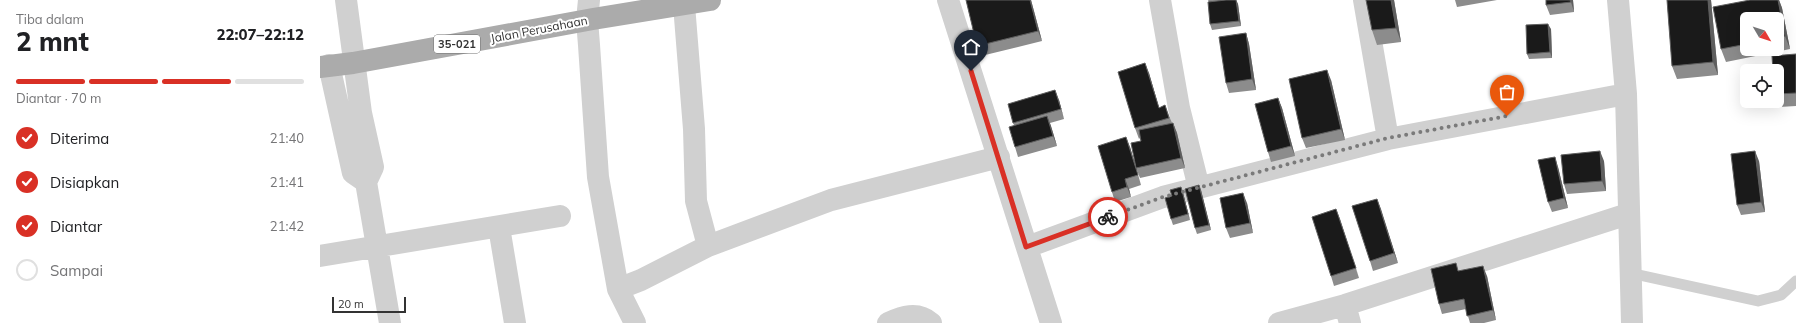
<!DOCTYPE html>
<html lang="id">
<meta charset="utf-8">
<style>
body{margin:0;font-family:Mulish,sans-serif;background:#f6f6f6;color:#202124;height:100vh;display:flex;flex-direction:column;font-size:15px;white-space:nowrap}
*{box-sizing:border-box;margin:0}
p{font-size:13px;color:#757577}
.icon{flex:none;width:22px;height:22px;fill:none;stroke:currentColor;stroke-width:2;stroke-linecap:round;stroke-linejoin:round}
.map{position:relative;flex:1;overflow:hidden}
.side{display:flex;flex-direction:column;background:#fff;width:320px}
.side>*{flex:none}
.needle{width:26px;rotate:129deg}
.tools{position:absolute;left:1420px;top:12px;display:grid;gap:8px}
.tools a{display:grid;place-items:center;width:44px;height:44px;border-radius:6px;background:#fff;box-shadow:0 4px 16px #0002;font-size:20px}
.scale{position:absolute;left:12px;bottom:10px;width:74px;box-sizing:border-box;padding-left:4px;border:2px solid #333;border-top:0;font-size:11px;line-height:14px;white-space:nowrap;color:#333;-webkit-text-stroke:3px #fff;paint-order:stroke}
.pin{position:absolute;display:grid;place-items:center;width:34px;height:34px;color:#fff;margin:-41px -17px;border-radius:50% 50% 50% 0;rotate:-45deg;box-shadow:0 0 4px #0007}
.pin .icon{rotate:45deg}
.courier{position:absolute;display:grid;place-items:center;width:40px;height:40px;margin:-20px;border:3px solid #d93025;border-radius:50%;background:#fff;color:#222;box-shadow:0 1px 5px #0007}
.overview em{font-style:normal;font-weight:800}
.overview div{display:flex;flex-direction:column-reverse}
.overview{display:flex;align-items:center;justify-content:space-between;height:68px;padding:0 16px}
h1{font-size:26px;font-weight:800;line-height:30px}
.bar{display:grid;grid-template-columns:repeat(4,1fr);gap:6px 4px;align-content:center;height:48px;padding:0 16px}
.bar i{height:5px;border-radius:3px;background:#e0e0e0}
.bar .current{background:#d93025}
.bar p{grid-column:span 4}
ol{padding:0 16px;list-style:none}
li{display:flex;align-items:center;gap:12px;height:44px}
li p{margin-inline-start:auto}
li .icon{padding:4px;border-radius:50%;background:#d93025;color:#fff;stroke-width:4}
li:last-child{color:#757577}
li i{width:22px;height:22px;border:2px solid #e0e0e0;border-radius:50%}
main{display:flex;flex:1;min-height:0}
.map>svg:first-child{display:block}
</style>
<main>
<section class="side">
<div class="overview"><div><h1>2 mnt</h1><p>Tiba dalam</p></div><em>22:07–22:12</em></div>
<div class="bar"><i class="current"></i><i class="current"></i><i class="current"></i><i></i><p>Diantar · 70 m</p></div>
<ol>
<li><svg class="icon" aria-label="check" viewBox="0 0 24 24"><path d="M5 12l5 5 9-10"/></svg>Diterima<p>21:40</p></li>
<li><svg class="icon" aria-label="check" viewBox="0 0 24 24"><path d="M5 12l5 5 9-10"/></svg>Disiapkan<p>21:41</p></li>
<li><svg class="icon" aria-label="check" viewBox="0 0 24 24"><path d="M5 12l5 5 9-10"/></svg>Diantar<p>21:42</p></li>
<li><i></i>Sampai</li>
</ol>
</section>
<div class="map">
<svg width="1476" height="323" viewBox="0 0 1476 323">
<rect width="100%" height="100%" fill="#fff"/>
<g fill="none" stroke-linecap="round" stroke-linejoin="round">
<path stroke="#d0d0d0" stroke-width="11" d="M1310,273L1438,301L1461,295L1476,281"/>
<path stroke="#d0d0d0" stroke-width="22" d="M26,0L41,113L53,167L46,182L70,323
M269,0L267,20L269,45L278,177L298,289L315,323
M628,0L731,323
M840,0L859,108L879,188
M1044,0L1068,139
M1298,0L1306,94L1312,323
M364,5L374,129L376,201L388,246
M9,65L33,173L46,182
M179,227L195,323
M707,247L843,197L1068,139L1306,94
M0,256L240,216
M298,289L321,280L388,246L511,200L679,157
M1025,305L1030,323
M568,323C582,317 597,311 611,323
M959,323L1025,305L1308,214"/>
<path stroke="#ababab" stroke-width="22" d="M0,67L33,63L273,19L390,0"/>
</g>
<path fill="#8c8c8c" fill-rule="evenodd" d="M646,0H711L722,41L661,56L657,46Z
M888,0H916L918,4L921,26L892,30L890,24L889,2Z
M1074,0L1081,42L1057,45L1052,30Z
M1135,0H1177L1137,7Z
M1226,0H1253L1254,12L1230,15L1226,5Z
M1347,0H1391L1398,75L1357,79L1352,66Z
M1430,0H1459L1462,8L1470,49L1406,62L1401,49ZM1427,19H1457V49H1427Z
M1231,29L1232,58L1209,59L1207,54Z
M926,33L929,44L936,90L909,93L906,83Z
M1476,54V106L1459,107L1457,101V71Z
M829,73L839,108L845,105L852,123H853L857,133L865,168L820,178L816,168L821,141L820,138L819,139L815,128Z
M1011,80L1025,140L986,148L982,138Z
M958,98L962,108L975,156L951,162L948,152Z
M739,100L744,119L730,123L737,146L698,157L695,147L694,125L693,123Z
M810,147L821,185L809,189L811,197L795,202L792,192Z
M1284,161L1286,191L1247,194L1244,184Z
M1439,161L1445,212L1421,215L1417,205Z
M1238,167L1248,208L1232,212L1228,202Z
M881,190L891,230L877,234L875,228Z
M863,193L870,220L853,225L851,219Z
M1057,199L1078,263L1053,271L1050,261Z
M927,203L933,233L910,238L906,228Z
M1016,209L1039,278L1014,286L1011,276Z
M1139,271L1167,276L1176,320L1164,323H1150L1146,309L1122,314L1119,304Z"/>
<path fill="#5f5f5f" d="M710,0H711L722,41L718,31Z
M916,0L918,4L921,26L919,21Z
M1071,0H1074L1081,42L1076,28Z
M1250,0H1253L1254,12L1251,2Z
M1388,0H1391L1398,75L1393,62Z
M1458,0H1459L1462,8L1470,49L1465,36Z
M1228,24L1231,29L1232,58L1230,52Z
M926,33L929,44L936,90L932,79Z
M825,63L829,73L842,118L839,108Z
M1007,70L1011,80L1025,140L1021,129Z
M735,90L739,100L744,119L741,109Z
M958,98L962,108L975,156L971,146Z
M727,116L731,126L737,146L733,136Z
M853,123L857,133L865,168L861,158Z
M806,137L810,147L821,185L818,175Z
M1280,151L1284,161L1286,191L1282,181Z
M1435,151L1439,161L1445,212L1441,202Z
M1235,157L1238,167L1248,208L1244,198Z
M805,179L809,189L811,197L807,187Z
M879,185L881,190L891,230L889,225Z
M861,187L863,193L870,220L868,214Z
M923,193L927,203L933,233L930,223Z
M1057,199L1061,209L1078,263L1074,253Z
M1016,209L1020,219L1039,278L1036,268Z
M1163,266L1167,276L1176,320L1173,310Z"/>
<path fill="#1a1a1a" stroke="#5f5f5f" d="M646,0H710L718,31L657,46Z
M906,0H916L919,21L890,24L888,2Z
M1046,0H1071L1076,28L1052,30Z
M1226,0H1250L1251,2L1226,5Z
M1347,0H1388L1393,62L1352,66Z
M1430,0H1458L1465,36L1457,38V19H1427V44L1401,49L1393,7Z
M1228,24L1230,52L1207,54L1206,25Z
M926,33L932,79L906,83L899,37Z
M1476,54V93L1457,94V71H1453L1452,56Z
M825,63L839,108L845,105L849,118L815,128L798,72Z
M1007,70L1021,129L982,138L969,79Z
M735,90L741,109L693,123L688,104Z
M958,98L971,146L948,152L935,104Z
M727,116L733,136L695,147L689,127Z
M853,123L861,158L816,168L811,143L821,141L819,130Z
M806,137L818,175L805,179L807,187L792,192L778,146Z
M1280,151L1282,181L1244,184L1241,155Z
M1435,151L1441,202L1417,205L1411,154Z
M1235,157L1244,198L1228,202L1218,160Z
M879,185L889,225L875,228L865,189Z
M861,187L868,214L851,219L845,198L852,196L850,190Z
M923,193L930,223L906,228L900,198Z
M1057,199L1074,253L1050,261L1032,206Z
M1016,209L1036,268L1011,276L992,217Z
M1136,263L1138,271L1163,266L1173,310L1147,316L1144,299L1119,304L1111,269Z"/>
<g fill="none" stroke-linecap="round" stroke-linejoin="round">
<path stroke="#7a7a7a" stroke-width="4" stroke-dasharray="0 7.2" d="M788,217L843,197L1068,138L1187,116"/>
<path stroke="#d93025" stroke-width="5" d="M651,71L706,247L788,217"/>
</g>
<g text-anchor="middle" dominant-baseline="central" stroke-width="4" stroke-linejoin="round" paint-order="stroke">
<rect fill="#fff" stroke="#707070" stroke-width="1" x="114" y="35" width="46" height="18" rx="3"/>
<g font-size="11" font-weight="bold" fill="#333">
<text x="137" y="44">35-021</text>
</g>
<g font-size="12" fill="#333" stroke="#fff">
<text transform="translate(219 29) rotate(-11)">Jalan Perusahaan</text>
</g>
</g>
</svg>
<div class="tools">
<a><svg class="needle" viewBox="-14 -14 28 28"><path d="M0-13l5 13h-10z" fill="#e53935"/><path d="M0 13l5-13h-10z" fill="#757577"/></svg></a>
<a><svg class="icon" aria-label="locate" viewBox="0 0 24 24"><circle cx="12" cy="12" r="6"/><path d="M12 2v4M12 18v4M2 12h4M18 12h4"/></svg></a>
</div>
<div class="scale">20 m</div>
<div class="pin" style="left:1187px;top:116px;background:#ea580c"><svg class="icon" aria-label="bag" viewBox="0 0 24 24"><path d="M5 8h14l-1 12H6zM9 8a3 3 0 0 1 6 0"/></svg></div>
<div class="pin" style="left:651px;top:71px;background:#1f2937"><svg class="icon" aria-label="home" viewBox="0 0 24 24"><path d="M3 11l9-7 9 7M6 9v11h12V9"/></svg></div>
<div class="courier" style="left:788px;top:217px"><svg class="icon" aria-label="bike" viewBox="0 0 24 24"><circle cx="6" cy="16" r="4"/><circle cx="18" cy="16" r="4"/><path d="M6 16l4-8h5l3 8M10 8l3 8H6M13 5h3"/></svg></div>
</div>
</main>
